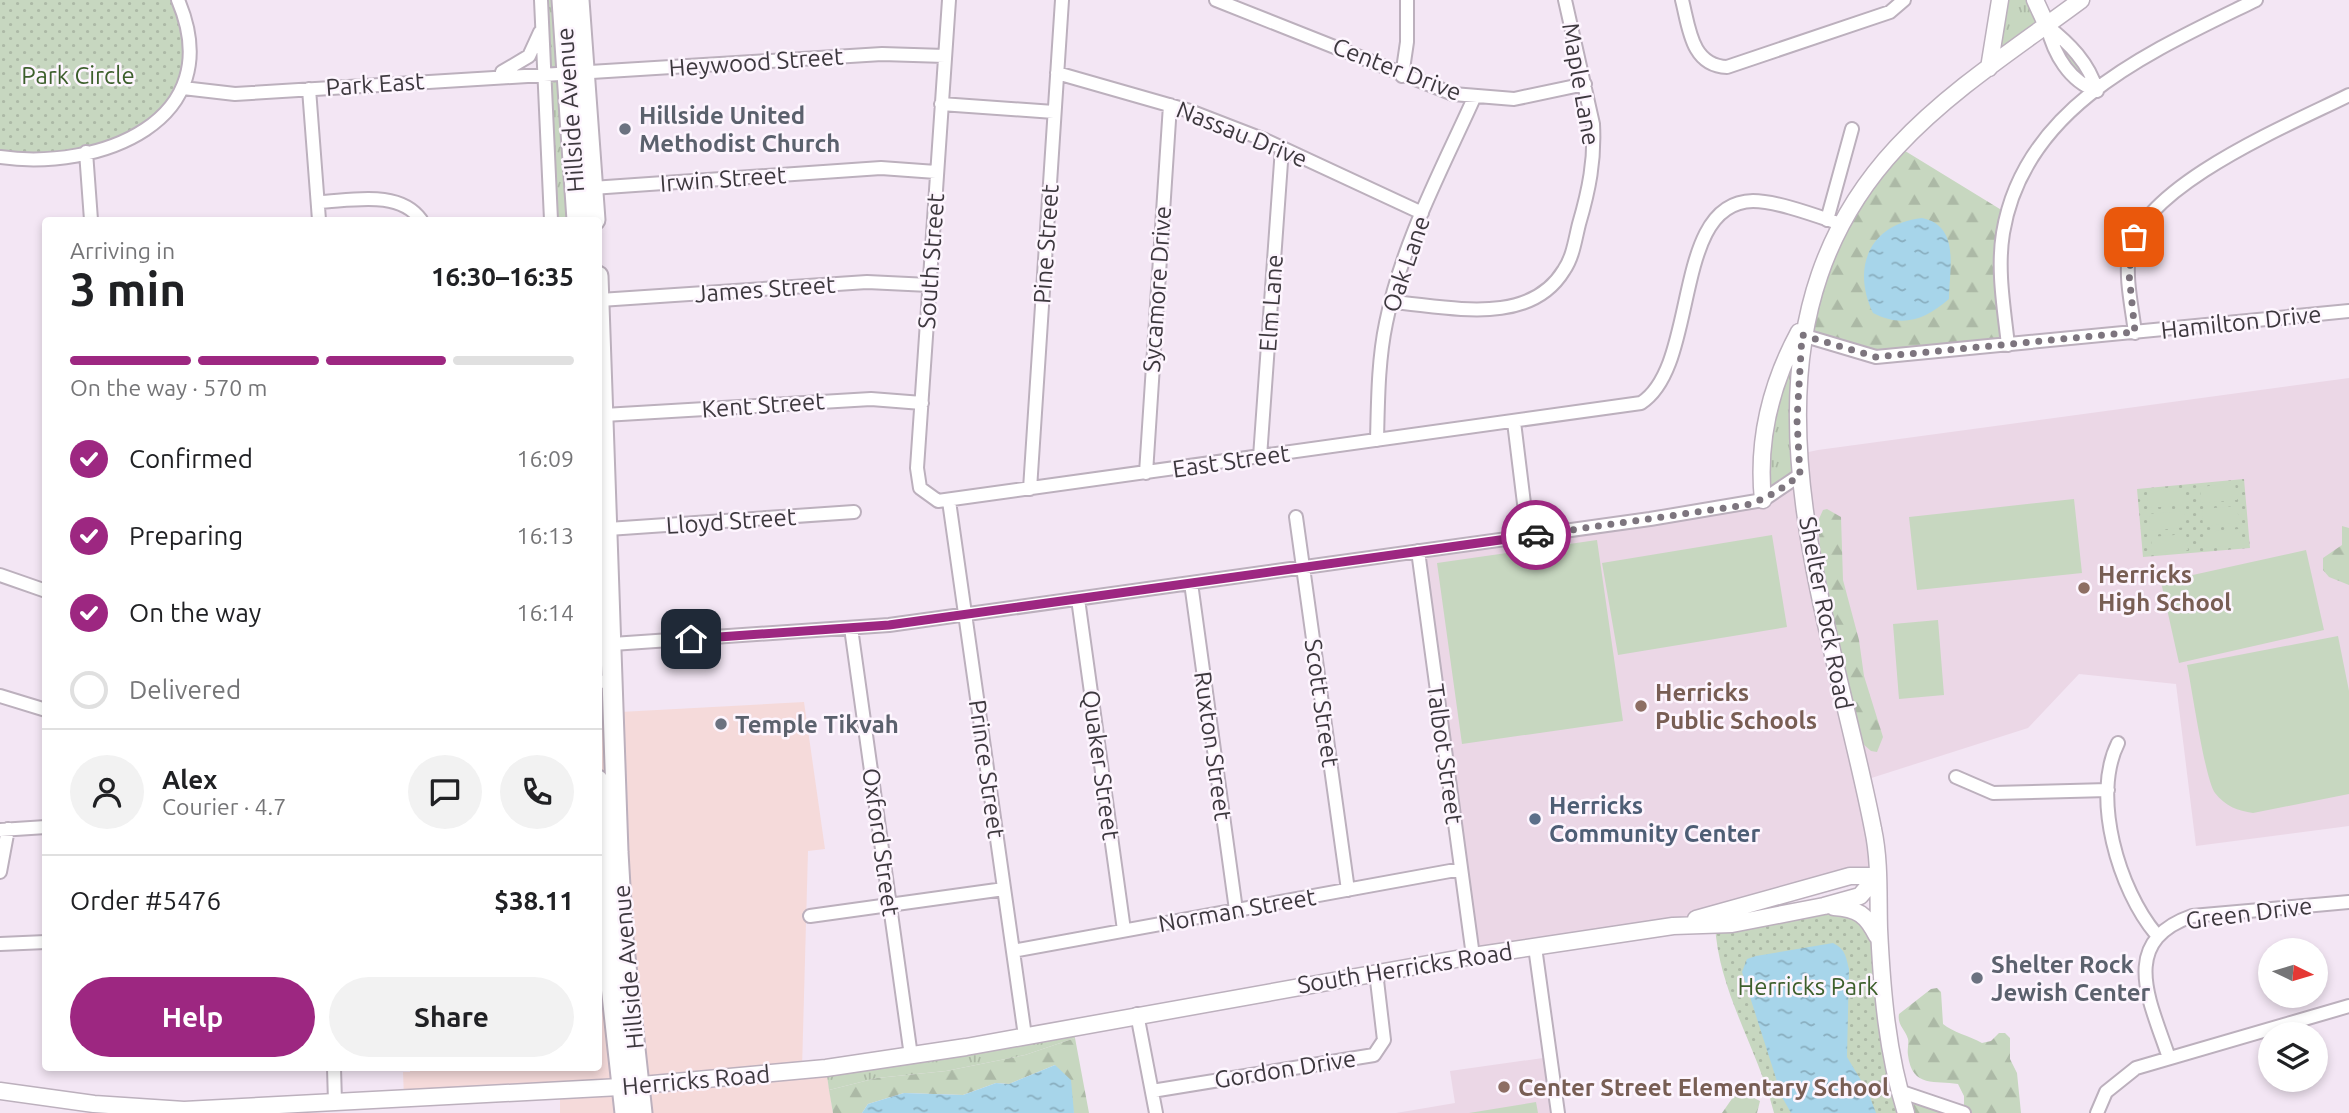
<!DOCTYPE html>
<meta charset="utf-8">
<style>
body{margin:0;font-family:Ubuntu,sans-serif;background:#f2f2f2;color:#202124;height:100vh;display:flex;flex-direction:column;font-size:26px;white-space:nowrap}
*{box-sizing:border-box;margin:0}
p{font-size:23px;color:#757577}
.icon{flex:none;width:38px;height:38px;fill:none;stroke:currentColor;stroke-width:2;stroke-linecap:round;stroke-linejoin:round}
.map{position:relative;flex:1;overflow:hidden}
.side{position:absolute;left:42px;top:217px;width:560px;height:854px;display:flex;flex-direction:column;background:#fff;border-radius:7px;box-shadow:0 4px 10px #0003}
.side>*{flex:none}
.needle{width:46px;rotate:95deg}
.buttons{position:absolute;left:2258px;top:938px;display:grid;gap:14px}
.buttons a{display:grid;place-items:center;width:70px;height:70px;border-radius:50%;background:#fff;box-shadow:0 4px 10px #0003;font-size:35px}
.pin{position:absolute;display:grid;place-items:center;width:60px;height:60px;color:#fff;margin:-30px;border-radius:14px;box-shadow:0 4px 10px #0006}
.courier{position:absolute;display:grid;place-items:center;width:70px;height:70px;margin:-35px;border:5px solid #9d2781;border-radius:50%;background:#fff;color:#222;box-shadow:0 2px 9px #0007}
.summary em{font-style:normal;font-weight:700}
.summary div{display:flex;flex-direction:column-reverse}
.summary{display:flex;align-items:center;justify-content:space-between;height:119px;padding:0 28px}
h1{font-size:46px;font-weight:700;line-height:52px}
.bar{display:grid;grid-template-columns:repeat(4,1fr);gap:10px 7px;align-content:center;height:84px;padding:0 28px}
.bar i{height:9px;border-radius:5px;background:#e0e0e0}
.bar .active{background:#9d2781}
.bar p{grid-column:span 4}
.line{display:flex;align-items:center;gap:18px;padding:0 28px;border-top:2px solid #e0e0e0}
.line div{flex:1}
.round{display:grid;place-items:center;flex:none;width:74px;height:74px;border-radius:37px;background:#f2f2f2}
ol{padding:0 28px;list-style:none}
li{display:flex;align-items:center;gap:21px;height:77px}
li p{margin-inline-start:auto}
li .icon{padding:7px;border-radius:50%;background:#9d2781;color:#fff;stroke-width:4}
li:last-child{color:#757577}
li i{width:38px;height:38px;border:4px solid #e0e0e0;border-radius:50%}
.cta{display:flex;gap:14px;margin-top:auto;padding:14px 28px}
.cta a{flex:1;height:80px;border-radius:42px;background:#9d2781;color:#fff;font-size:28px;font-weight:700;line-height:80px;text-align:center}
.cta a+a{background:#f2f2f2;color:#202124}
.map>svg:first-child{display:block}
</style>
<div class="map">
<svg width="2349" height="1113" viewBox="0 0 2349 1113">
<defs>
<pattern id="grass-tufts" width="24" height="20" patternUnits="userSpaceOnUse" patternTransform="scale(1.75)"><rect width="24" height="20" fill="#c7d7c0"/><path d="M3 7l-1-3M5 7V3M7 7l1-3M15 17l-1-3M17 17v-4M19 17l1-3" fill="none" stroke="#acb9a6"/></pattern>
<pattern id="forest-firs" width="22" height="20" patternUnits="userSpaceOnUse" patternTransform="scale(1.75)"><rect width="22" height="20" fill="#c7d7c0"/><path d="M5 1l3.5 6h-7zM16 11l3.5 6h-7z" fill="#acb9a6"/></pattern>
<pattern id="park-dots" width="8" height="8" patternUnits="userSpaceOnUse" patternTransform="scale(1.75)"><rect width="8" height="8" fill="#c7d7c0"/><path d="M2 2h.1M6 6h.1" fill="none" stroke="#acb9a6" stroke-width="1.8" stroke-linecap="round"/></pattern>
<pattern id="water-ripples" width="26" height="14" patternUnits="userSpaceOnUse" patternTransform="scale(1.75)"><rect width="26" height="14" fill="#a7d5ea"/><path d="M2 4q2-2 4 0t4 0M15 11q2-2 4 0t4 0" fill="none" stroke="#89aebf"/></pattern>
</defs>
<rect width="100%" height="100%" fill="#f3e6f4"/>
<path fill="#f5dada" d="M804,702L825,849L808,851L802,1069L826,1068L833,1113H560V1090L404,1098L403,1072H410V1068H598L599,726L620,712Z"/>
<path fill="#ebd7e6" d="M2349,378V826L2196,846L2176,684L2079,674L2028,728L1862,781L1877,876L1719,912L1473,956L1418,551L1747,505L1799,454L1818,450Z
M1550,1057L1558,1113H1396L1455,1103L1450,1071Z"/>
<path fill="url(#grass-tufts)" d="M541,0H562L577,220H551Z
M2000,0H2035L2093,76L2079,84L2047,26L1989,68Z
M1804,324L1800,475L1763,500V439Z
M1072,1027L1075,1038L1025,1055L946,1071L877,1078L829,1090L826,1068Z"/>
<path fill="url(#forest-firs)" d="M1897,146L2008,214L2003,232L2008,345L1871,358L1802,335L1827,253Z
M1827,509L1841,517L1843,580L1859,640L1864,676L1883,737L1877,752L1871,751L1862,743L1837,659V636L1822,573L1818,521L1823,510Z
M2342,526L2349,528V585L2329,577L2323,570V558L2342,545Z
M1937,988L1941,992L1943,1024C1952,1032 1970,1036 1982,1043L1991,1041L1999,1033H2005L2010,1038V1059L2017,1073L2021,1113H1906L1899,1091L1957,1110L1964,1105V1096L1958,1084C1936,1080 1912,1089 1908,1055C1907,1050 1909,1043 1908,1039C1905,1029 1897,1025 1899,1014L1931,989Z
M1075,1038L1089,1113H1074L1055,1065L1009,1084L996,1083L963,1095L904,1093L868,1104L862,1113H833L829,1090L877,1078L946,1071L1025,1055Z
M1738,1090L1760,1101L1757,1113H1722Z"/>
<path fill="url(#park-dots)" d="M0,0H178L189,65L150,130L66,156L0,157Z
M2244,479L2250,548L2143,557L2137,489Z
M1824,906L1871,923L1906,1113H1774C1758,1049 1718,991 1715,924Z"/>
<path fill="#c7d7c0" d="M2235,483L2237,500L2201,503L2200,487Z
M2182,488L2184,505L2148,508L2147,491Z
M2074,499L2082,573L1917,590L1909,517Z
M2237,506L2239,523L2203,526L2202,509Z
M2184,511L2186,527L2150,531L2149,514Z
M2239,529L2241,545L2205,548L2204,532Z
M2186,534L2188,550L2152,553L2151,537Z
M1772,535L1787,627L1618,655L1602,563Z
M1597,540L1623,721L1462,744L1437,563Z
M2306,550L2324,630L2179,663L2161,582Z
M1938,620L1944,695L1899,699L1893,624Z
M2338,636L2349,691V794L2253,813C2238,811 2225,806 2215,793C2205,780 2192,688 2187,665Z
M1536,1102L1538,1113H1469Z"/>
<path fill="url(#water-ripples)" d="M1922,218C1961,226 1949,270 1949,299C1925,320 1902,328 1873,313C1851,267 1870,224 1922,218Z
M1833,943C1845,949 1846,956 1849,969L1847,1057L1868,1092L1876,1113H1791L1782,1097L1742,972L1747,959L1756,956Z
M1055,1065L1071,1080L1074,1113H862L868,1104L904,1093L963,1095L996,1083L1009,1084Z"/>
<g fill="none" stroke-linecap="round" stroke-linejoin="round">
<g stroke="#bcb0bd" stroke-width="16">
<path id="street" d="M541,0L551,220
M949,0L917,468L920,488L938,501L1641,403C1700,365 1671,202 1753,201C1777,201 1817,216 1841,224
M1216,0L1453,94L1514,99L1585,84
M1682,0C1689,27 1691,66 1727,67L1890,12L1904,0
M2047,26C2069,43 2089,63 2097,91C2069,81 2054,54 2047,26Z
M502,72L529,56L540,32
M1057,73L1190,111L1265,140L1422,213
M1402,76L1407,42V0
M183,88L235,94L882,54L945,56
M309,89L319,220
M941,104L1054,112
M86,152L91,220
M0,157C98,171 230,122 178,0
M592,188L881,168L936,172
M318,202C350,201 399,189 421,220
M1827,220L1852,129
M600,300L867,282L929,285
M1391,302C1447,306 1529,328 1564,270C1573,257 1575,240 1579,224C1589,190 1595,160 1593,124L1565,0
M2135,333C2132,307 2125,278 2129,253C2142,185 2291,124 2349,95
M1802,335L1876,357L2349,311
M2008,345C2004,308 1997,270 2003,233C2024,105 2152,51 2256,0
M604,415L871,399L922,403
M1514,422L1528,536
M1377,440C1378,402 1378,361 1386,323C1402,243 1441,171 1474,98
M1260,457L1282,148
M1146,473L1170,105
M1030,489L1062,0
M949,501L1025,1036
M1296,517L1348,890
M608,529L854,512
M1418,551L1473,956
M0,575L46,591
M1191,583L1236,910
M1078,599L1124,930
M851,628L911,1056
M598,645L889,625L1650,519L1763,500L1800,475
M598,682L613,681
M0,696L46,710
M2118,743C2091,797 2119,890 2156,934
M1956,777L1993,793L2108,790
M0,830L46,827
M0,872L8,829
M810,916L1004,889
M0,944L46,942
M1535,947L1558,1113
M1013,951L1461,869
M1137,1014L1156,1113
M2169,1058C2151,1003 2117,942 2192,916L2349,902
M334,1068L335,1102
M1152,1091L1374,1055L1384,1040L1376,972
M1899,1091L1964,1113
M2097,1113L2106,1092L2136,1068L2349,1006"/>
</g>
<g stroke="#bcb0bd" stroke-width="19">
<path id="secondary" d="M2035,0L2047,26
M1989,68L2000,0
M1763,500C1757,442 1771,384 1799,332
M1834,907C1858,909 1866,914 1877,936
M1696,919L1850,876H1877
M0,1091L94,1104L184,1110L620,1087L826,1068L966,1047L1473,956L1673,926L1732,924L1824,906L1860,896L1877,876
M1906,1113C1887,1053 1882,991 1879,929C1878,896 1880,861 1873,829C1830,607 1716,341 1897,147C1950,90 2019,46 2081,0"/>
</g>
<g stroke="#bcb0bd" stroke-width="23">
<path id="primary" d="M562,0L577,220
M579,0L595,220
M598,276L618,852L623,938L642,1113
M598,780L606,940L625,1113"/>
</g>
<use href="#street" stroke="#fff" stroke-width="12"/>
<use href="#secondary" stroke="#fff" stroke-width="16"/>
<use href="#primary" stroke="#fff" stroke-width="19"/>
</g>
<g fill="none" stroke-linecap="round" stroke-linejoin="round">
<path stroke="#7d757e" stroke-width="7" stroke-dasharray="0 12.6" d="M1536,535L1746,505C1767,499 1783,488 1800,475L1797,420L1802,335L1876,357L2135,332L2129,274L2134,237"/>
<path stroke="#9d2781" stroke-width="9" d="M691,639L889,625L1536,535"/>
</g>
<g fill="#6b7280" stroke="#fdf5fe" stroke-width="2.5">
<circle cx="625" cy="129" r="7"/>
<circle cx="721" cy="724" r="7"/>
<circle cx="1977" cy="978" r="7"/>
</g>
<g fill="#8d6e63" stroke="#fdf5fe" stroke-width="2.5">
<circle cx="2084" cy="588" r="7"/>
<circle cx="1641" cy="706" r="7"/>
<circle cx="1504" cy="1087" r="7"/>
</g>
<circle fill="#5c6f8a" stroke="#fdf5fe" stroke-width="2.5" cx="1535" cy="819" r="7"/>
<g text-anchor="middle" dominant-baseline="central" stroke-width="5" stroke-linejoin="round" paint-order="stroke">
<g font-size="24" fill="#3d383e" stroke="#fdf5fe">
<text transform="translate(756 62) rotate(-4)">Heywood Street</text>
<text transform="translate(1397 69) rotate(21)">Center Drive</text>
<text transform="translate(375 84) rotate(-4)">Park East</text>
<text transform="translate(1581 84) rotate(80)">Maple Lane</text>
<text transform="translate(570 110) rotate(-94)">Hillside Avenue</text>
<text transform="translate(1242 134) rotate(22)">Nassau Drive</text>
<text transform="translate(723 179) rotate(-4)">Irwin Street</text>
<text transform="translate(1046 244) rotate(-86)">Pine Street</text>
<text transform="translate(931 261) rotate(-86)">South Street</text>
<text transform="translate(1406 264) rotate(-71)">Oak Lane</text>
<text transform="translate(765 289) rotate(-4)">James Street</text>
<text transform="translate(1157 289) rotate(-86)">Sycamore Drive</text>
<text transform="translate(1271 303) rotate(-86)">Elm Lane</text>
<text transform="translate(2241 322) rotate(-6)">Hamilton Drive</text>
<text transform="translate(763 405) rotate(-4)">Kent Street</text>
<text transform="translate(1231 461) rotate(-8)">East Street</text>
<text transform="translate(731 521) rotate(-4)">Lloyd Street</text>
<text transform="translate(1826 613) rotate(79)">Shelter Rock Road</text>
<text transform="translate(1322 703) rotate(82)">Scott Street</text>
<text transform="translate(1213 746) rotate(82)">Ruxton Street</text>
<text transform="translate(1445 754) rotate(82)">Talbot Street</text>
<text transform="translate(1101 765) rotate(82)">Quaker Street</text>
<text transform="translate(987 769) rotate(82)">Prince Street</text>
<text transform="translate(881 842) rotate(82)">Oxford Street</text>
<text transform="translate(1237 910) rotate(-10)">Norman Street</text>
<text transform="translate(2249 913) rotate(-7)">Green Drive</text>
<text transform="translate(628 967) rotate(-95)">Hillside Avenue</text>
<text transform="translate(1405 968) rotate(-9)">South Herricks Road</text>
<text transform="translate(1285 1069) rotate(-9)">Gordon Drive</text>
<text transform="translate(696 1080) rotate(-5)">Herricks Road</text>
</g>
<g font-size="24" fill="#3d5f2c" stroke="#fdf5fe">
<text x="78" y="75">Park Circle</text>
<text x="1808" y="986">Herricks Park</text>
</g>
<g font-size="24" font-weight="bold" fill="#5b616d" stroke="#fdf5fe" text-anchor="start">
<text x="639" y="115">Hillside United<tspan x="639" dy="28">Methodist Church</tspan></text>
<text x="735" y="724">Temple Tikvah</text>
<text x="1991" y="964">Shelter Rock<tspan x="1991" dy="28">Jewish Center</tspan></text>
</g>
<g font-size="24" font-weight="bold" fill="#785e54" stroke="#fdf5fe" text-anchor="start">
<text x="2098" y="574">Herricks<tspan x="2098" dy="28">High School</tspan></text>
<text x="1655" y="692">Herricks<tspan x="1655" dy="28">Public Schools</tspan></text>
<text x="1518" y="1087">Center Street Elementary School</text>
</g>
<g font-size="24" font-weight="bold" fill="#4e5e75" stroke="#fdf5fe" text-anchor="start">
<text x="1549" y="805">Herricks<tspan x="1549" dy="28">Community Center</tspan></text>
</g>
</g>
</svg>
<div class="buttons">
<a><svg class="needle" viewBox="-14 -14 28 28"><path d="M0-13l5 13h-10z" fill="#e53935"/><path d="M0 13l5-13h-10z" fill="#757577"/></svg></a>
<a><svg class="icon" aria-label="layers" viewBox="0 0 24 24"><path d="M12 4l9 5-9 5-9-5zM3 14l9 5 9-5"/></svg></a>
</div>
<div class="pin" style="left:2134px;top:237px;background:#ea580c"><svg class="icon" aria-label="bag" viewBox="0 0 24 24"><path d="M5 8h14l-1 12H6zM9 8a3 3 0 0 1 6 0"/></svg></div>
<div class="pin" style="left:691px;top:639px;background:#1f2937"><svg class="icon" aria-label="home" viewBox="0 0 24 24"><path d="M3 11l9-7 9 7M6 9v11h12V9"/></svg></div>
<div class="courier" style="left:1536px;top:535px"><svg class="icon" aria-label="car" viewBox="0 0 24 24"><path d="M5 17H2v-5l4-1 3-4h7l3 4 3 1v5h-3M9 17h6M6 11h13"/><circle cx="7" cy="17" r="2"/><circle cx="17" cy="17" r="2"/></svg></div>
<section class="side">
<div class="summary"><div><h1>3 min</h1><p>Arriving in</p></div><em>16:30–16:35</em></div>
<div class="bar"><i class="active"></i><i class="active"></i><i class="active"></i><i></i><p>On the way · 570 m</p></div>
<ol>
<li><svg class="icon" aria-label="check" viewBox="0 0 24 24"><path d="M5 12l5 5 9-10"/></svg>Confirmed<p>16:09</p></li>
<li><svg class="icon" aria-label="check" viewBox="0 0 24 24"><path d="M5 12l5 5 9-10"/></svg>Preparing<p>16:13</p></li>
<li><svg class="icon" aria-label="check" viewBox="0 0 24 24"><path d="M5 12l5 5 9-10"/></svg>On the way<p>16:14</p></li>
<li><i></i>Delivered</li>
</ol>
<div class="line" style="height:126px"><a class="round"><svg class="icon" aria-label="person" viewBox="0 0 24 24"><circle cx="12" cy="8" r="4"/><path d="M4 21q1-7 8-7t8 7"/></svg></a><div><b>Alex</b><p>Courier · 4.7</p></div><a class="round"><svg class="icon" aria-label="chat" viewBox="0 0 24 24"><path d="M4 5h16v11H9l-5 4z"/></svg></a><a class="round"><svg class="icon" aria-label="phone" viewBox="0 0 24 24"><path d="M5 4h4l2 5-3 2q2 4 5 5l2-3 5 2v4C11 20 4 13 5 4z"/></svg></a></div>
<div class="line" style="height:91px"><div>Order #5476</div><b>$38.11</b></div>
<div class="cta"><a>Help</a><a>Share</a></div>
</section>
</div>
